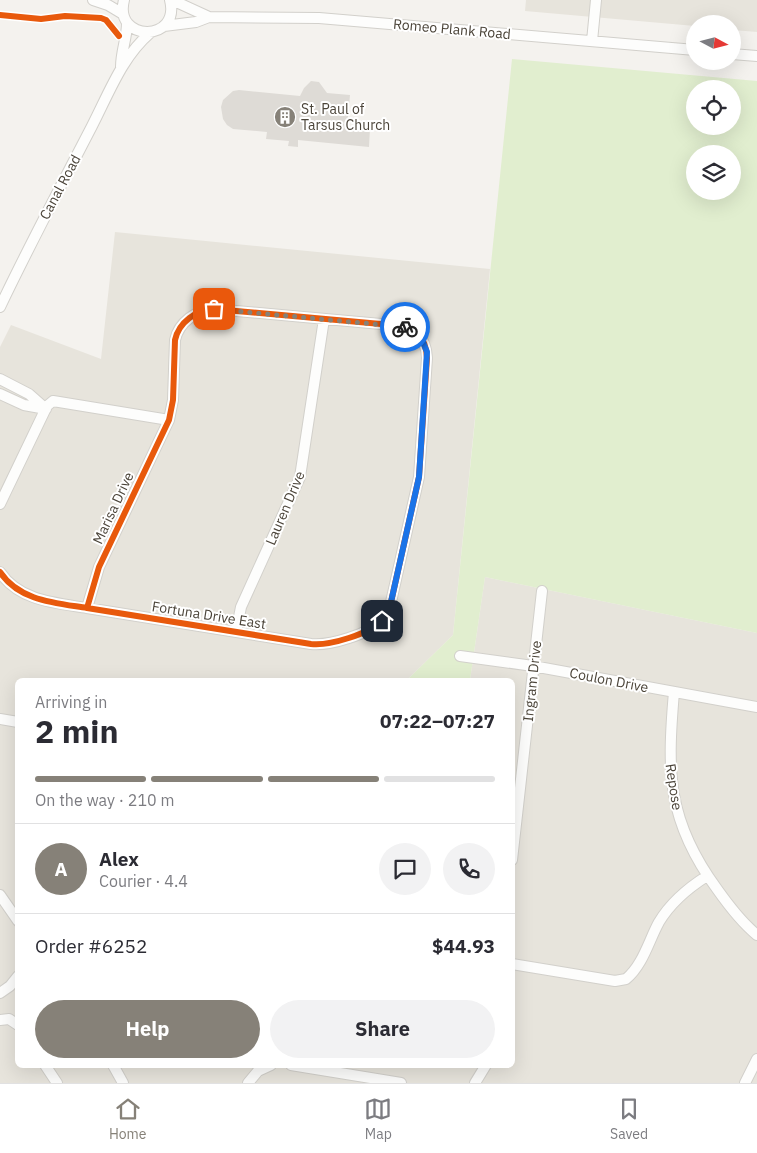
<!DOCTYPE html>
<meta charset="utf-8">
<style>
body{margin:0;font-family:"IBM Plex Sans",sans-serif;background:#f2f2f3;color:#2b2b33;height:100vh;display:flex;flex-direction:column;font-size:19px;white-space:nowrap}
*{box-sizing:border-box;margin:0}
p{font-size:16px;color:#7c7c81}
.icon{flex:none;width:28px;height:28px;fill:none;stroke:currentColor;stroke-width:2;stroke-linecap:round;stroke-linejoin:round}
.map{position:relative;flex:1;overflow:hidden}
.details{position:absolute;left:15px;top:678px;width:500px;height:390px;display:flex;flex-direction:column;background:#fff;border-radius:8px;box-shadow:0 5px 20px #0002}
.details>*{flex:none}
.needle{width:32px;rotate:97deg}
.controls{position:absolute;left:686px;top:15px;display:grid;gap:10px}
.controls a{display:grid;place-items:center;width:55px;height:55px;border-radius:50%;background:#fff;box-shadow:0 5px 20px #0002;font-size:25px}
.pin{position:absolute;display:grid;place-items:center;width:42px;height:42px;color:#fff;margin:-21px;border-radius:10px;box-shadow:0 2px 8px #0006}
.courier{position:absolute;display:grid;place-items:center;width:50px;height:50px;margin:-25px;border:4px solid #1a73e8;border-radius:50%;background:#fff;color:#222;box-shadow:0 1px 6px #0007}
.headline em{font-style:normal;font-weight:700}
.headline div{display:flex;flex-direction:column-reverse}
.headline{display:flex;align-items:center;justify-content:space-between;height:85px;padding:0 20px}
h1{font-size:32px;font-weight:700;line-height:38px}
.bar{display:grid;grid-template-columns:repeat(4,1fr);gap:8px 5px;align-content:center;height:60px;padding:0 20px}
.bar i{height:6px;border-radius:4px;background:#e1e1e2}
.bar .selected{background:#868178}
.bar p{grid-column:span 4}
.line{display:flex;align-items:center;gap:12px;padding:0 20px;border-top:1px solid #e1e1e2}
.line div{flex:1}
.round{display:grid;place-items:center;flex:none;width:52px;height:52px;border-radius:26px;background:#f2f2f3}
.primary-button{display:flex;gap:10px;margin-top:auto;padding:10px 20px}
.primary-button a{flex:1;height:58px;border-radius:30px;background:#868178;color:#fff;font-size:20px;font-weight:700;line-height:58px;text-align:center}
.primary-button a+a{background:#f2f2f3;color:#2b2b33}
.tab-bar{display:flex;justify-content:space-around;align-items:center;height:70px;border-top:1px solid #e1e1e2;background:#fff;font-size:14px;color:#7c7c81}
.tab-bar a{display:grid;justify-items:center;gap:2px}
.tab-bar .selected{color:#868178}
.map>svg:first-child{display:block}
</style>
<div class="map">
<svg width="757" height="1083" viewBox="0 0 757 1083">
<rect width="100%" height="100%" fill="#f4f2ee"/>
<path fill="#e7e4dc" d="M526,0H757V32L733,30L732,24H695V26L525,11Z
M115,232L490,269L453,635L407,680H18V1065H512V680H470L485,577L757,633V1083H0V347L11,325L101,359Z"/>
<path fill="#e1eecf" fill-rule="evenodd" d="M512,59L757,81V633L485,577L470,680H407L453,635ZM695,89H732V126H695ZM695,154H732V191H695Z"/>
<path fill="#dedbd6" d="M311,81L319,82L327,93L350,95L347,127L370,128L369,147L298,140V147L288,146L289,141L266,139L267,132L233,129L227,125L223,119L221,107L223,100L233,91L239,90L300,96L304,88Z"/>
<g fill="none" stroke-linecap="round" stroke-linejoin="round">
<g stroke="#d2d0cb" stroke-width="12">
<path id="minor" d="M93,0L108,5L123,14
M124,0C113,42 181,43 170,0
M172,0L209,17
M164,26L196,22L209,17L319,18L695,50
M592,41L596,0
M732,54L757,56
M121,67C121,51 127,38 127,23
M0,307C29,246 61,186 92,126C109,93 122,57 150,33
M0,379L29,394L46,409L24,405L0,394
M0,504L47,406L53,401L169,420
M0,572C19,601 56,603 87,608L311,644C329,646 370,634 382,620C387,615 389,608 391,602L419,477L427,358C426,335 414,328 392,325L214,309C196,310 179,322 175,340L173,400L169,420L99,567L87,608
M236,632L241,607L300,477L324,319
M460,656L533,666L757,707
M674,692C667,773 667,821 717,889C729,906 741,922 757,935
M0,719L18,722
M512,860L542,591
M0,895L18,921
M512,964L615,981L626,979C643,965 649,940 659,922C671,902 688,888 707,876
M0,993L10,986L18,976
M0,1020L9,1019L18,1025
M45,1065L57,1083
M113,1065L123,1083
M291,1065L401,1083
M248,1083L258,1071L271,1065
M475,1083L486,1065
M745,1083L757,1059"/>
</g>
<use href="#minor" stroke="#fdfdfc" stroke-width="10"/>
<g stroke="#fff" stroke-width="9">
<path id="cycleway" d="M0,15L41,19L65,16L101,18L106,20L119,36
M0,572C19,601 56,603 87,608L311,644C329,646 370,634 382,620C387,615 389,608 391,602L419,477L427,358C426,335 414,328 392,325L214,309C196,310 179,322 175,340L173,400L169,420L99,567L87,608"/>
</g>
<use href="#cycleway" stroke="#e8590c" stroke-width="6"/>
</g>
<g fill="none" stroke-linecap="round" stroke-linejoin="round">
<path stroke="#868178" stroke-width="5" stroke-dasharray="0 9" d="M214,309L405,327"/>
<path stroke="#1a73e8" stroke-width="6" d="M382,621L391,602L419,477L427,352L420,335L405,327"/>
</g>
<defs>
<g id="building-disc" transform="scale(1.125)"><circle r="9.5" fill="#868178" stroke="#fff"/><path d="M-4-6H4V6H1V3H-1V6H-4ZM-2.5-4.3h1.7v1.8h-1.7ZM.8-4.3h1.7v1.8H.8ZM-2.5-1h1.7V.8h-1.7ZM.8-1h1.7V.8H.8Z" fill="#fff"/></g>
</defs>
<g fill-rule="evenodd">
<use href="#building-disc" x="285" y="117"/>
</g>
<g text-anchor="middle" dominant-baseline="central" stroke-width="4" stroke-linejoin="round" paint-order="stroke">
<g font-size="14" fill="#4b4439" stroke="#fff">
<text transform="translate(452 29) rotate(5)">Romeo Plank Road</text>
<text transform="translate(60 187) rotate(-62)">Canal Road</text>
<text transform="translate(113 508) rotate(-65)">Marisa Drive</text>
<text transform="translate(285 508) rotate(-67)">Lauren Drive</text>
<text transform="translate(209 615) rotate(9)">Fortuna Drive East</text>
<text transform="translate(609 680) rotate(11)">Coulon Drive</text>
<text transform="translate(532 681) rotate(-84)">Ingram Drive</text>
<text transform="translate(674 787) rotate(81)">Repose</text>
</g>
<g font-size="14" fill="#4b4439" stroke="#fff" text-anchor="start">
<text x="301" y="109">St. Paul of<tspan x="301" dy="16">Tarsus Church</tspan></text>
</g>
</g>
</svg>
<div class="controls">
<a><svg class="needle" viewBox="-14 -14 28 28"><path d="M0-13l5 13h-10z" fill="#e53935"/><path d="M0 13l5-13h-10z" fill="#7c7c81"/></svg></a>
<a><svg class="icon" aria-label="locate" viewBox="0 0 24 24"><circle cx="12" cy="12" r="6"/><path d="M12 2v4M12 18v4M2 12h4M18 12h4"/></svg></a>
<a><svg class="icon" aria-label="layers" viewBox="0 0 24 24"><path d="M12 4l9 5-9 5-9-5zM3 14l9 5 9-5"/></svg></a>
</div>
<div class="pin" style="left:214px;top:309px;background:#ea580c"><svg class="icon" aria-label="bag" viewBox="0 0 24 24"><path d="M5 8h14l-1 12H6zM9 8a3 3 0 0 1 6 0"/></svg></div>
<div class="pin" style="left:382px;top:621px;background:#1f2937"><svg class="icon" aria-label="home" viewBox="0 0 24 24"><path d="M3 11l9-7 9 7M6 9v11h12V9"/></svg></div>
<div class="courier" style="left:405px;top:327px"><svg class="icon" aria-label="bike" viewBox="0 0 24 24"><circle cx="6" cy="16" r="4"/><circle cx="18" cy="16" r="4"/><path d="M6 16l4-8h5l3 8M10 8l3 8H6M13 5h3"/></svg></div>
<section class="details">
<div class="headline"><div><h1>2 min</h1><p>Arriving in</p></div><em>07:22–07:27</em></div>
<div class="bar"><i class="selected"></i><i class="selected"></i><i class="selected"></i><i></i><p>On the way · 210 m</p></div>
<div class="line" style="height:90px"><b class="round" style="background:#868178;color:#fff">A</b><div><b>Alex</b><p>Courier · 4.4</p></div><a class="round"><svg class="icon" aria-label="chat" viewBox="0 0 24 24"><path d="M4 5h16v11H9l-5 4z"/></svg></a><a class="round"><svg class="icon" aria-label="phone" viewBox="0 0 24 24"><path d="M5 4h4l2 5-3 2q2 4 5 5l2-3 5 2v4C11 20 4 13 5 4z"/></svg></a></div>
<div class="line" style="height:65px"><div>Order #6252</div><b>$44.93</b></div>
<div class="primary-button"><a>Help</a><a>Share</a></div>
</section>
</div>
<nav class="tab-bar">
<a class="selected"><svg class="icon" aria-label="home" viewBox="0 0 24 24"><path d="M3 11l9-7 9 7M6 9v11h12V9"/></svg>Home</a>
<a><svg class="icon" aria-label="map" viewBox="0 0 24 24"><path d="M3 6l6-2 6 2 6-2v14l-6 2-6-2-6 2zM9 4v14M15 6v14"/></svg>Map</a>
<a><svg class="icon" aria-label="saved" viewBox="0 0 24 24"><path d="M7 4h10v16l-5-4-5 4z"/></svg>Saved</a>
</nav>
